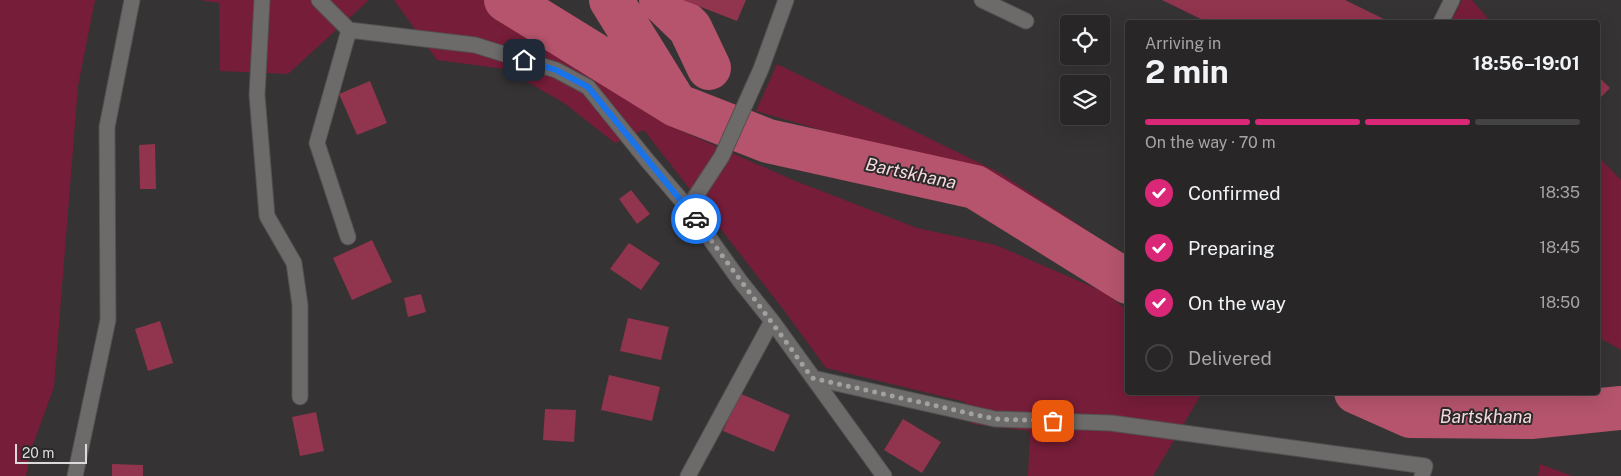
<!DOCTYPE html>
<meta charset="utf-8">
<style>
body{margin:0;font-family:"Public Sans",sans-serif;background:#343233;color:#f1f3f6;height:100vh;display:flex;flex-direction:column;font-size:19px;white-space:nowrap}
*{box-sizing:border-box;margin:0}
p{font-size:16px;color:#a5a5a7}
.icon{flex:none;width:28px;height:28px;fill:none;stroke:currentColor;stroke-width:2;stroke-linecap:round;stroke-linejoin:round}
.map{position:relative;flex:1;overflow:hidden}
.drawer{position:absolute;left:1125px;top:20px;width:475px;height:375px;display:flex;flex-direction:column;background:#282627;border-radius:5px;box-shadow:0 5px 20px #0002,0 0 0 1px #444344}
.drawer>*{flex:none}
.fabs{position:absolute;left:1060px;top:15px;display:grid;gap:10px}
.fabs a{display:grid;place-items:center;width:50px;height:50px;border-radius:5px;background:#282627;box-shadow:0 5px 20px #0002,0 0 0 1px #444344;font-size:25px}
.scale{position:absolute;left:15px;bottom:12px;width:72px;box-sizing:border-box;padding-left:5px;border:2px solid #dcdada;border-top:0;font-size:14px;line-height:18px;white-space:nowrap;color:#dcdada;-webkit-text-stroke:4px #2c292a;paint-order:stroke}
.pin{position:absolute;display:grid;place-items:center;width:42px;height:42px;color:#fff;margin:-21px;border-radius:10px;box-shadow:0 2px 8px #0006}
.courier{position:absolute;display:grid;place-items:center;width:50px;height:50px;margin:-25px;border:4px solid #1a73e8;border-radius:50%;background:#fff;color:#222;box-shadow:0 1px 6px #0007}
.headline em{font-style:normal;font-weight:700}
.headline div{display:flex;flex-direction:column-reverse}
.headline{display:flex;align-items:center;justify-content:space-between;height:85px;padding:0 20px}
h1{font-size:32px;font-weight:700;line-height:38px}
.bar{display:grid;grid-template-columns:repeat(4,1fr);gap:8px 5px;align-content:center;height:60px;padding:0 20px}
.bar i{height:6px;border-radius:4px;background:#444344}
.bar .selected{background:#db2777}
.bar p{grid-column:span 4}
ol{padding:0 20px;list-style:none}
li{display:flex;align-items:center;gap:15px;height:55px}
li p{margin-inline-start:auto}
li .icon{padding:5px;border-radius:50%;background:#db2777;color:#fff;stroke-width:4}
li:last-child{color:#a5a5a7}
li i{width:28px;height:28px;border:2px solid #444344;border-radius:50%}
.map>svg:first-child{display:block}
</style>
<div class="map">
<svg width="1621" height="476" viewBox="0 0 1621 476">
<rect width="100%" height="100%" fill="#363334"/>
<path fill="#761d39" d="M0,0H95L78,86L54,387L30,453L26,476H0Z
M200,0H369L288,74L220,71L219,3Z
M394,0H488L542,33L615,92L675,128L793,180L917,228L996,245L1104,292L1127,310L1128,392L1202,393L1153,476H1028L1030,431L972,424L965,402L826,368L786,313L644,130L615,143L564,103L505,69L437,60Z
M1462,0H1472L1491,22H1451Z
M777,64L998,172L1090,232L972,174L756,111Z
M1598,156L1621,180V350L1598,337Z
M1540,464L1572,476H1538Z"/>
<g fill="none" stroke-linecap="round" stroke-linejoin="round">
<path stroke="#b5546c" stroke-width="44" d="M506,0L676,105L768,141L975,187L1128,282
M611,0L673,100
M661,0L690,28L709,68
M1356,392L1410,416L1531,417L1621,408"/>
</g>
<path fill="#91344e" d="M683,0H746L737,21Z
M1162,0H1345L1390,22H1207Z
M1598,76L1610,88L1598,100Z
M370,81L387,123L357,135L339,94Z
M155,144L156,189H140L139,145Z
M631,190L650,214L637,224L619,199Z
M372,240L392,282L352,300L333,258Z
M629,243L660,263L641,290L610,269Z
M421,294L426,312L408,317L404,298Z
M628,318L669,327L661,360L620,351Z
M160,321L173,363L148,371L135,329Z
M609,375L660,387L652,421L601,410Z
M739,393L790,415L774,452L723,431Z
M545,409L576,410L574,442L543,440Z
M316,412L324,451L300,456L292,417Z
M903,419L941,442L922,473L884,450Z
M112,464L143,465V476H112Z"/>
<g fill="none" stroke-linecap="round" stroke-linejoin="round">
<g stroke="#535051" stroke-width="17">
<path id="minor" d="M262,0L257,95L267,216L294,263L300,305V397
M319,0L349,30L475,45L556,70L588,87L646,159L688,208L740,281L772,321L884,476
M982,0L1026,21
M1441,22L1452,0
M688,208L722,156L761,69L786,0
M348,237L317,143L349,30
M813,378L995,419L1111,423L1425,466L1422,476
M75,476L108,320L107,127L132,0
M688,476L772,321"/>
</g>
<use href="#minor" stroke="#6d6a6a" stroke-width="15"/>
</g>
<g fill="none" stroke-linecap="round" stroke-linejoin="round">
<path stroke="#a2a0a0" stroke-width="5" stroke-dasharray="0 9" d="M696,219C734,273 774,324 812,378L995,419L1053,421"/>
<path stroke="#1a73e8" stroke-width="6" d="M524,60L556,70L588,87L696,219"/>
</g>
<g text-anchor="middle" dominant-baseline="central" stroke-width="4" stroke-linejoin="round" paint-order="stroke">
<g font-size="18" font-style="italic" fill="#f6dadf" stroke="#2c292a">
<text transform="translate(911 173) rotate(12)">Bartskhana</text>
<text x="1486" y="416">Bartskhana</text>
</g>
</g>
</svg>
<div class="fabs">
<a><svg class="icon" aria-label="locate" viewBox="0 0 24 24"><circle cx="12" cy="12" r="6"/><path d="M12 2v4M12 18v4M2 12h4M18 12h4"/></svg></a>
<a><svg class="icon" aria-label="layers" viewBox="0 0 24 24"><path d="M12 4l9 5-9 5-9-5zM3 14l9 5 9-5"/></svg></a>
</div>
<div class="scale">20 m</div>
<div class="pin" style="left:1053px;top:421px;background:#ea580c"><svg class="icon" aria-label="bag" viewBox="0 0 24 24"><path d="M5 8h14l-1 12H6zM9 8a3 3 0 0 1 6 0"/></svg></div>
<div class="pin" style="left:524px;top:60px;background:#1f2937"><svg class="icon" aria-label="home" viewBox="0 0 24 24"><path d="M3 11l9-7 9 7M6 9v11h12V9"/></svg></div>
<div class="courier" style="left:696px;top:219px"><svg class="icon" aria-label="car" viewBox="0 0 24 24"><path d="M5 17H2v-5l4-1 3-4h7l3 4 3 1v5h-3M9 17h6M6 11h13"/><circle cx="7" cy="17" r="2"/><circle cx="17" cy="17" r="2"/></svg></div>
<section class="drawer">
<div class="headline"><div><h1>2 min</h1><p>Arriving in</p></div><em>18:56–19:01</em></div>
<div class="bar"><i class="selected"></i><i class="selected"></i><i class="selected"></i><i></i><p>On the way · 70 m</p></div>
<ol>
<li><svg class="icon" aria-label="check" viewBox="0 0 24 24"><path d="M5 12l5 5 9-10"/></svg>Confirmed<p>18:35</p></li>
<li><svg class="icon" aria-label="check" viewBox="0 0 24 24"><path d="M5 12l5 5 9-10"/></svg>Preparing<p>18:45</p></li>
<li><svg class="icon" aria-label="check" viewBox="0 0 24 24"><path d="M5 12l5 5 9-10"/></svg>On the way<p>18:50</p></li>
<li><i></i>Delivered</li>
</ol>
</section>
</div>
